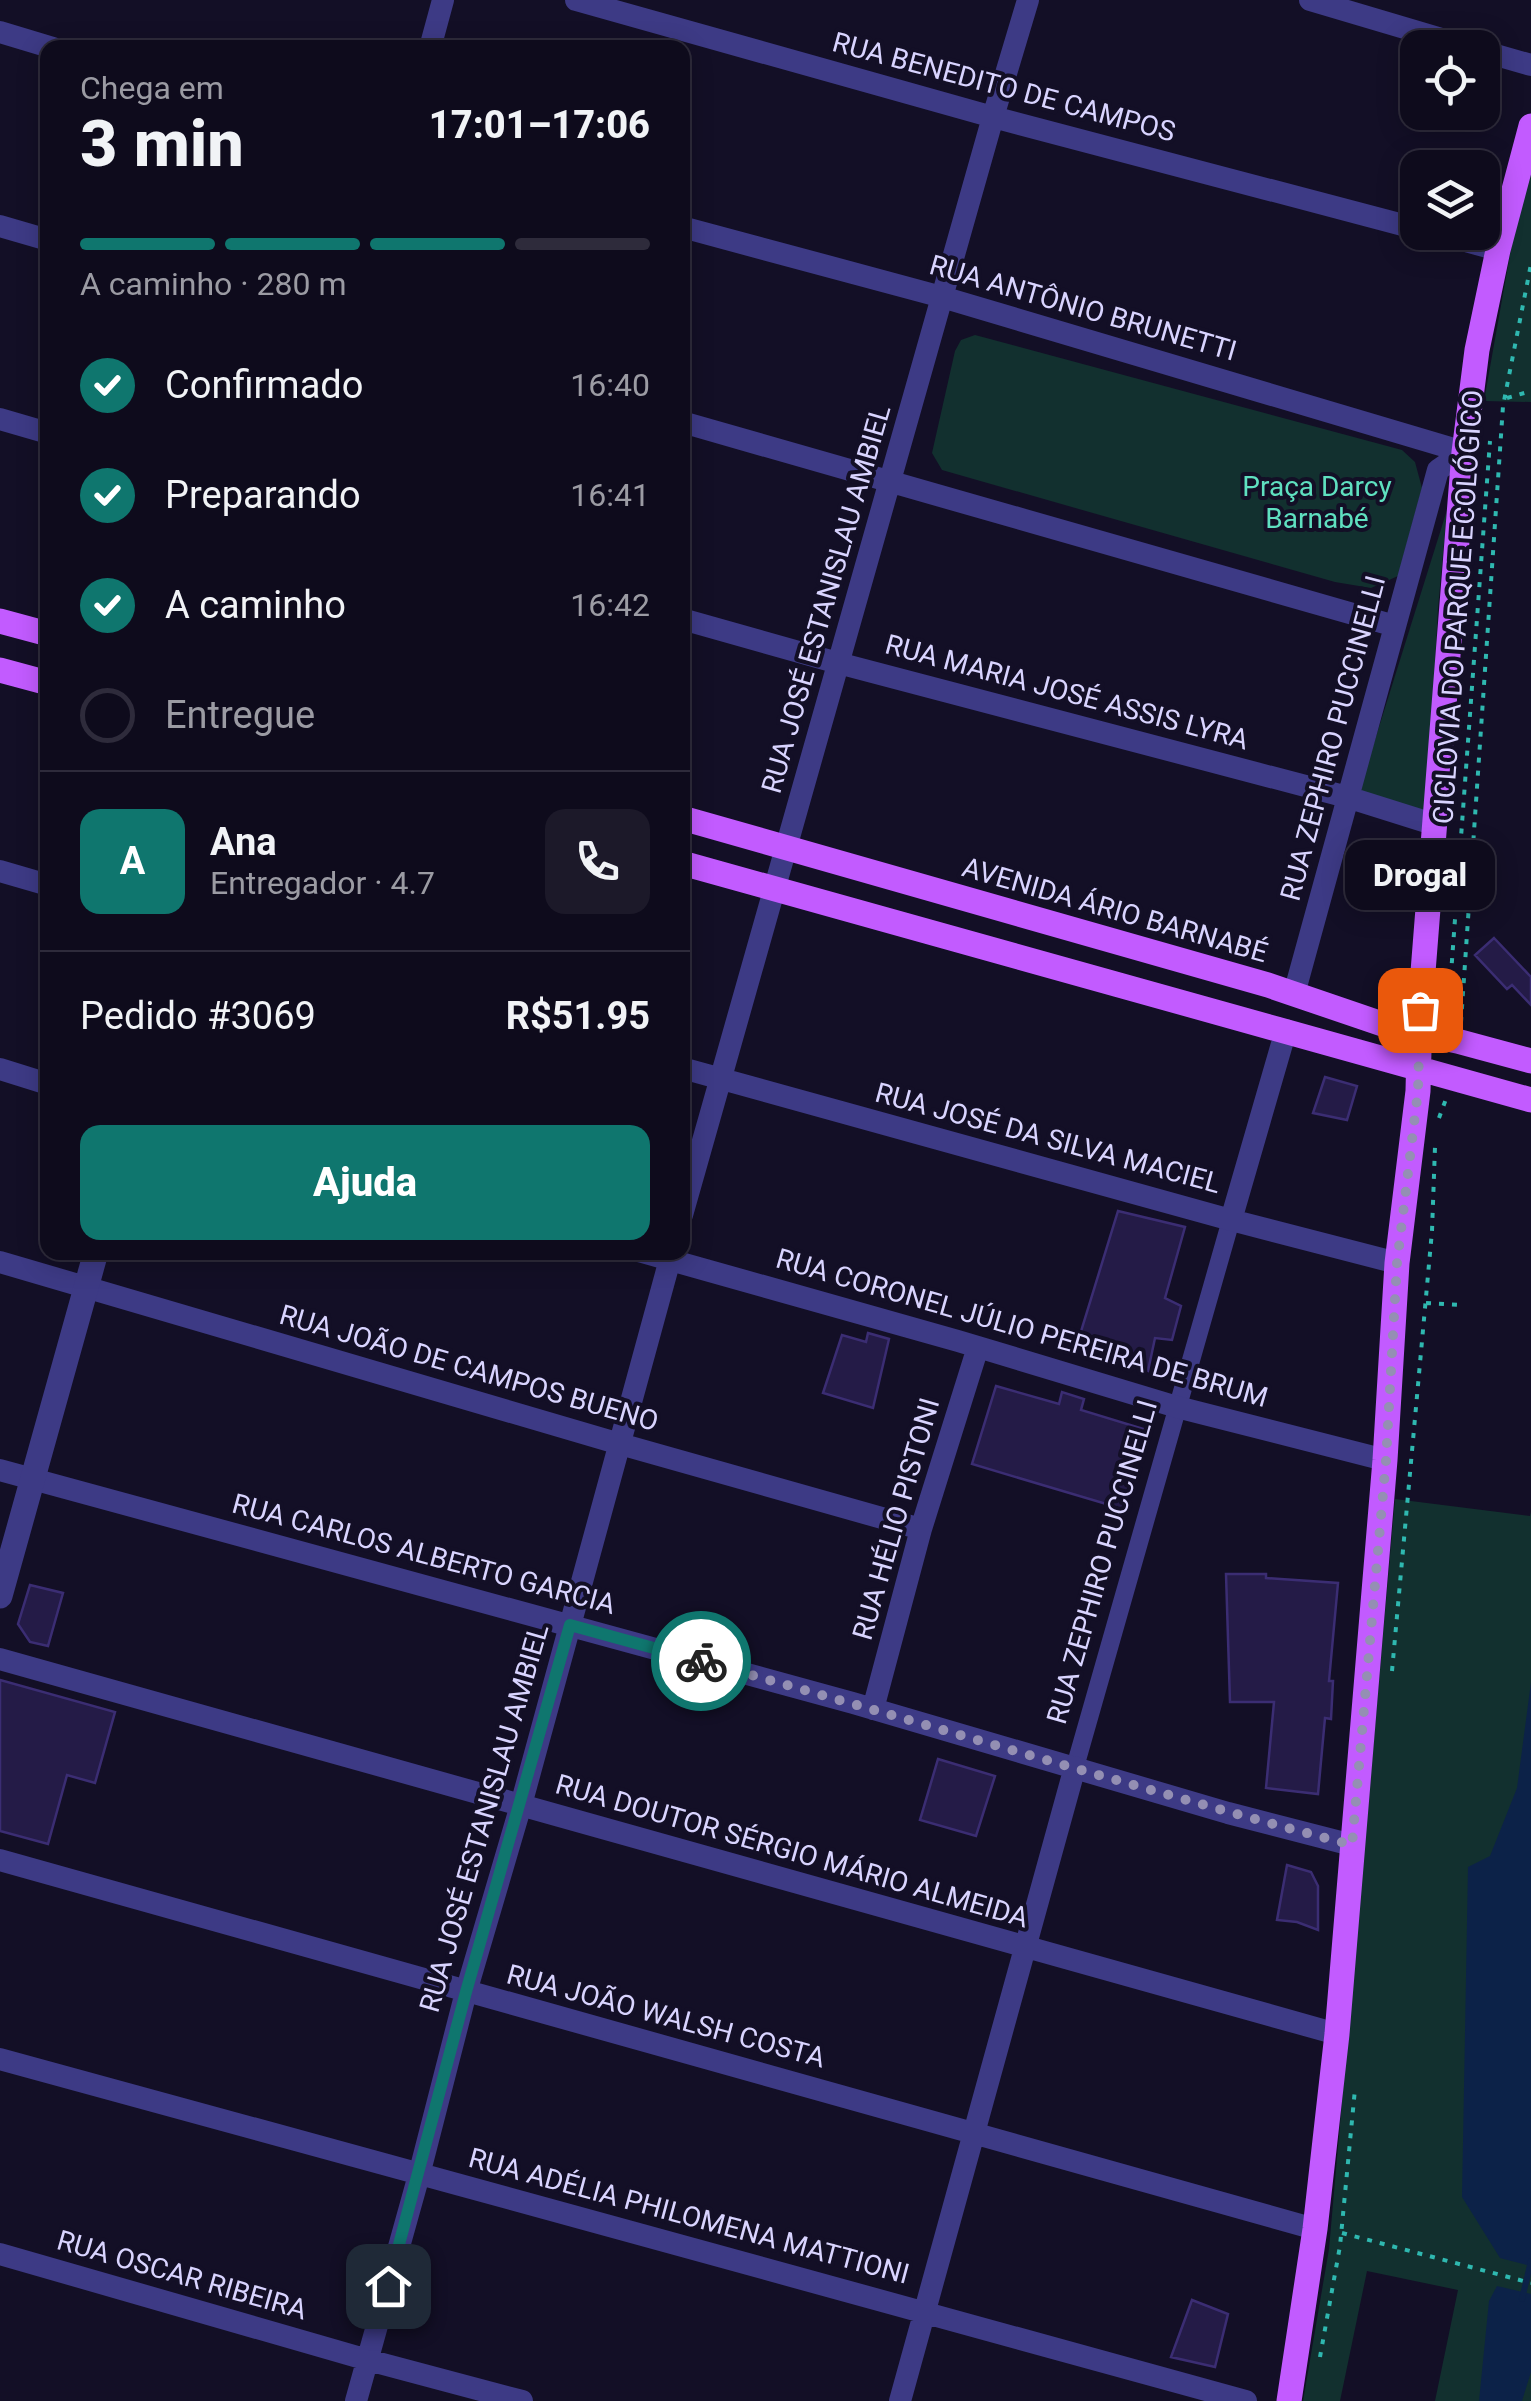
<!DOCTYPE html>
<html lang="pt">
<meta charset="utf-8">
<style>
body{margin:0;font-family:Roboto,sans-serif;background:#1c1929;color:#f1f3f6;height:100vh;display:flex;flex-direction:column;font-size:38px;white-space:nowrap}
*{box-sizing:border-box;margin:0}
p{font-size:32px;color:#9b9ba3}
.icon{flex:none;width:55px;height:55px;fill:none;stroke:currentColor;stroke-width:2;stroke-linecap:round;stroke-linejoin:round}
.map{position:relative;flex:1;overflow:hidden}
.panel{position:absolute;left:40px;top:40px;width:650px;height:1220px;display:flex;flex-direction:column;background:#0e0b1c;border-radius:20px;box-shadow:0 5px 25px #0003,0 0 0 2px #2e2b3b}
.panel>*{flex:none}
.fabs{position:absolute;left:1400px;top:30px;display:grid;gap:20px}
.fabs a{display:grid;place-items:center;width:100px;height:100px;border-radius:20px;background:#0e0b1c;box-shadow:0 5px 25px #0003,0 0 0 2px #2e2b3b;font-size:50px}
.pin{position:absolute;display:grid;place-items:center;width:85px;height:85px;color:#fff;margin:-42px;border-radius:20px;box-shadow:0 5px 15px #0006}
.courier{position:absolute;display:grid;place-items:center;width:100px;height:100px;margin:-50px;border:8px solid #0f766e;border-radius:50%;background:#fff;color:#222;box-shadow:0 2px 12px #0007}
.bubble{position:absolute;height:70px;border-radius:20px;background:#0e0b1c;box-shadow:0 5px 25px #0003,0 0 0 2px #2e2b3b;font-size:32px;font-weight:800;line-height:70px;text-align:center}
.headline em{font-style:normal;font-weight:800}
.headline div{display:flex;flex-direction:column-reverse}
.headline{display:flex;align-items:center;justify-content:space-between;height:170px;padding:0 40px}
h1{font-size:65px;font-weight:800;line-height:75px}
.bar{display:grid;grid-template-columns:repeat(4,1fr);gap:15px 10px;align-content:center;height:120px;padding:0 40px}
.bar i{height:12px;border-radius:8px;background:#2e2b3b}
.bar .selected{background:#0f766e}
.bar p{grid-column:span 4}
.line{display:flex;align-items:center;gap:25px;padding:0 40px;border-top:2px solid #2e2b3b}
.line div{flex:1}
.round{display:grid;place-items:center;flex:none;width:105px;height:105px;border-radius:20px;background:#1c1929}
ol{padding:0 40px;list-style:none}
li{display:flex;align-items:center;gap:30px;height:110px}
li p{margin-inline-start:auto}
li .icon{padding:10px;border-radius:50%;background:#0f766e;color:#fff;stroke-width:4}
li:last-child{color:#9b9ba3}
li i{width:55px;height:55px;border:5px solid #2e2b3b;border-radius:50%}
.cta{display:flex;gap:20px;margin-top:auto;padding:20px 40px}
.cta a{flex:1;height:115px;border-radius:20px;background:#0f766e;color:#fff;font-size:40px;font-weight:800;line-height:115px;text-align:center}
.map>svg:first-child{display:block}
</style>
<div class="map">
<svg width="1531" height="2401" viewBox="0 0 1531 2401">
<rect width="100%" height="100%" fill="#130f26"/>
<path fill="#12302f" d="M1531,168V402L1484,401L1514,232Z
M975,335L1402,450L1415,462L1422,488L1398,576L1371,588L1335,582L942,470L932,453L955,351L961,340Z
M1447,510L1438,608L1427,814L1358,794Z
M1395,1499L1530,1516L1531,1512V2401H1435L1458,2290L1367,2271L1340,2401H1303L1329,2249Z"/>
<path fill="#0c2248" d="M1531,1682V2266L1500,2258L1462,2197L1468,1867L1490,1856L1517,1788Z
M1497,2286L1531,2294V2372L1522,2401H1479L1489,2301Z"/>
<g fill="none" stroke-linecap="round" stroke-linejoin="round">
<path stroke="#0c2248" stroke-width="6" d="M1522,2299L1531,2261"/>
</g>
<path fill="#241b47" stroke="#3b2d73" stroke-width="2.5" d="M1494,938L1531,977V1005L1512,985L1507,989L1475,955Z
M1325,1077L1357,1086L1347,1120L1313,1113Z
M1118,1211L1185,1227L1165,1298L1181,1306L1172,1340L1155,1338L1148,1371L1075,1351Z
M868,1333L889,1339L873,1408L823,1393L842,1335L866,1342Z
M996,1386L1059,1404L1062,1392L1084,1399L1081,1410L1147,1430L1123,1509L972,1464Z
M1226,1574H1266V1578L1338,1583L1329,1681H1333L1331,1719L1325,1718L1318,1794L1266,1788L1274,1702H1230Z
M30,1585L63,1593L48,1646L30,1642L18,1624Z
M0,1680L115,1712L95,1783L67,1775L48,1844L0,1831Z
M938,1759L995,1776L976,1836L920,1820Z
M1287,1865L1311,1872L1318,1886V1930L1297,1922L1277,1920Z
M1192,2300L1228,2314L1215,2367L1171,2357Z"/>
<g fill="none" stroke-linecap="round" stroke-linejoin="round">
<path stroke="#2fb8b0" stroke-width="4" stroke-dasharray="5 8" stroke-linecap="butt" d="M1507,398L1531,391
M1448,1015L1490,441
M1461,1022L1503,406L1531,264
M1439,1118L1446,1099
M1426,1303L1463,1305
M1392,1671L1432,1231L1435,1147
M1342,2233L1531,2283
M1320,2357L1340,2246L1355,2089"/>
<path stroke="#3d3a85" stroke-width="18" d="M1075,1767L1231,1220"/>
<path stroke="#3d3a85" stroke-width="22" d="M576,0L993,117L1418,229
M1310,0L1472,48
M0,32L53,48
M430,48L443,0
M1482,51L1531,65
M0,226L48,240
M682,227L942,297L1464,452
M1433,232L1498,250
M0,419L48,433
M682,422L1395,626
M682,619L838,663L1347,797L1436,825
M0,871L48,885
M1294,994L1438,470L1464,452
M682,1068L1231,1220L1397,1263
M0,1069L48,1084
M682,1215L993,117L1028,0
M1231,1220L1286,1030
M642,1252L958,1341L1177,1407L1385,1460
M0,1262L620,1444L921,1529
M0,1470L853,1703L1228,1813L1352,1845
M0,1659L1337,2034
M873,1709L921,1529L978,1347
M0,1860L1315,2229
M0,2059C415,2174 832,2284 1246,2401
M0,2254L368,2360L522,2401
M356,2401L419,2175L466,1992L521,1805L672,1252
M900,2401L1075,1767"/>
<path stroke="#3d3a85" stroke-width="25" d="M0,1596L96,1252"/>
<path stroke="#c25bff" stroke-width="25" d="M0,621L48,634
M0,670L48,683
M682,818L1268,985L1391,1027L1457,1041L1531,1061
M682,863L1531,1100
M1289,2401L1315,2229L1337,2034L1385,1460L1397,1263L1418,1091L1420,1010L1464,452L1477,350L1498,250L1531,126"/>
</g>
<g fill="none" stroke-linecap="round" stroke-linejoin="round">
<path stroke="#948fb3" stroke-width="10" stroke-dasharray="0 18" d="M701,1661C918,1721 1134,1788 1352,1845L1386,1460L1397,1263L1418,1091L1420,1010"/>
<path stroke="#0f766e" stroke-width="12" d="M388,2286L466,1992L570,1625L701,1661"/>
</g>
<g text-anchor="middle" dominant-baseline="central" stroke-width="8" stroke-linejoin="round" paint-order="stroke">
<g font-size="28" fill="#d9d4ff" stroke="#130f26">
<text transform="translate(1004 87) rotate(15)">RUA BENEDITO DE CAMPOS</text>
<text transform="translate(1083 308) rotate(16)">RUA ANTÔNIO BRUNETTI</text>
<text transform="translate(826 599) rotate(-74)">RUA JOSÉ ESTANISLAU AMBIEL</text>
<text transform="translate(1458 607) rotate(-86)">CICLOVIA DO PARQUE ECOLÓGICO</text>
<text transform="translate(1067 692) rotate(15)">RUA MARIA JOSÉ ASSIS LYRA</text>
<text transform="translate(1333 738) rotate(-75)">RUA ZEPHIRO PUCCINELLI</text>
<text transform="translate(1115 910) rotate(16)">AVENIDA ÁRIO BARNABÉ</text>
<text transform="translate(1048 1138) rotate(15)">RUA JOSÉ DA SILVA MACIEL</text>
<text transform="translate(1022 1328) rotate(16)">RUA CORONEL JÚLIO PEREIRA DE BRUM</text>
<text transform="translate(469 1368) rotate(16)">RUA JOÃO DE CAMPOS BUENO</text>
<text transform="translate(896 1519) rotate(-74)">RUA HÉLIO PISTONI</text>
<text transform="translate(424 1554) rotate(15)">RUA CARLOS ALBERTO GARCIA</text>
<text transform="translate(1102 1562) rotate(-74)">RUA ZEPHIRO PUCCINELLI</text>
<text transform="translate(484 1818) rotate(-74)">RUA JOSÉ ESTANISLAU AMBIEL</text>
<text transform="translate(792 1851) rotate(16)">RUA DOUTOR SÉRGIO MÁRIO ALMEIDA</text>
<text transform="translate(666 2016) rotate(15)">RUA JOÃO WALSH COSTA</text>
<text transform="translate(689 2216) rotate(15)">RUA ADÉLIA PHILOMENA MATTIONI</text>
<text transform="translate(182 2275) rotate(16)">RUA OSCAR RIBEIRA</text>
</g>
<g font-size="28" fill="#5fe0c0" stroke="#130f26">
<text x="1317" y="486">Praça Darcy<tspan x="1317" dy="32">Barnabé</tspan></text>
</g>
</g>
</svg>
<div class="fabs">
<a><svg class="icon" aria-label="locate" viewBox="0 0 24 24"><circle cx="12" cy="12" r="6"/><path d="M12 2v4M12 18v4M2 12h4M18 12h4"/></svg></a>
<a><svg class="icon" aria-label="layers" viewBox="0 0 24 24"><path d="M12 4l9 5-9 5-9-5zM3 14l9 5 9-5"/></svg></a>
</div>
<div class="pin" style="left:1420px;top:1010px;background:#ea580c"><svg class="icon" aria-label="bag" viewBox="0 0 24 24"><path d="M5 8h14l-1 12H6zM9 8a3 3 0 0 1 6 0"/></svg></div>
<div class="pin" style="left:388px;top:2286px;background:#1f2937"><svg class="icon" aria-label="home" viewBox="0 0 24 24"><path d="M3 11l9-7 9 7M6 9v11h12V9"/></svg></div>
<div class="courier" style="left:701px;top:1661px"><svg class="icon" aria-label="bike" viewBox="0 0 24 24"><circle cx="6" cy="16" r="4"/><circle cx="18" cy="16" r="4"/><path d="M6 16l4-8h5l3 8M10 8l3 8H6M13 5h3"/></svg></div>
<div class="bubble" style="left:1345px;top:840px;width:150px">Drogal</div>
<section class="panel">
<div class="headline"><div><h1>3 min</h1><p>Chega em</p></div><em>17:01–17:06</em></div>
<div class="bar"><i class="selected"></i><i class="selected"></i><i class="selected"></i><i></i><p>A caminho · 280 m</p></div>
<ol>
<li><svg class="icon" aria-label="check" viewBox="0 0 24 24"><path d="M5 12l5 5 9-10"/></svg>Confirmado<p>16:40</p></li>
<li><svg class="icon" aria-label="check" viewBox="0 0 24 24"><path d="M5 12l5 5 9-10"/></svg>Preparando<p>16:41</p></li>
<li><svg class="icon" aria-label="check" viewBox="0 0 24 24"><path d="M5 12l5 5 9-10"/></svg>A caminho<p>16:42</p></li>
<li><i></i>Entregue</li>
</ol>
<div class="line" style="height:180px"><b class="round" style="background:#0f766e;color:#fff">A</b><div><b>Ana</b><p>Entregador · 4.7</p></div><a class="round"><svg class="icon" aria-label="phone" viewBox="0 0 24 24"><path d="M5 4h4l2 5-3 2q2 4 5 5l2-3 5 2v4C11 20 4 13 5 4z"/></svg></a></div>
<div class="line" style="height:130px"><div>Pedido #3069</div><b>R$51.95</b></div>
<div class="cta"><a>Ajuda</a></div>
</section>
</div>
